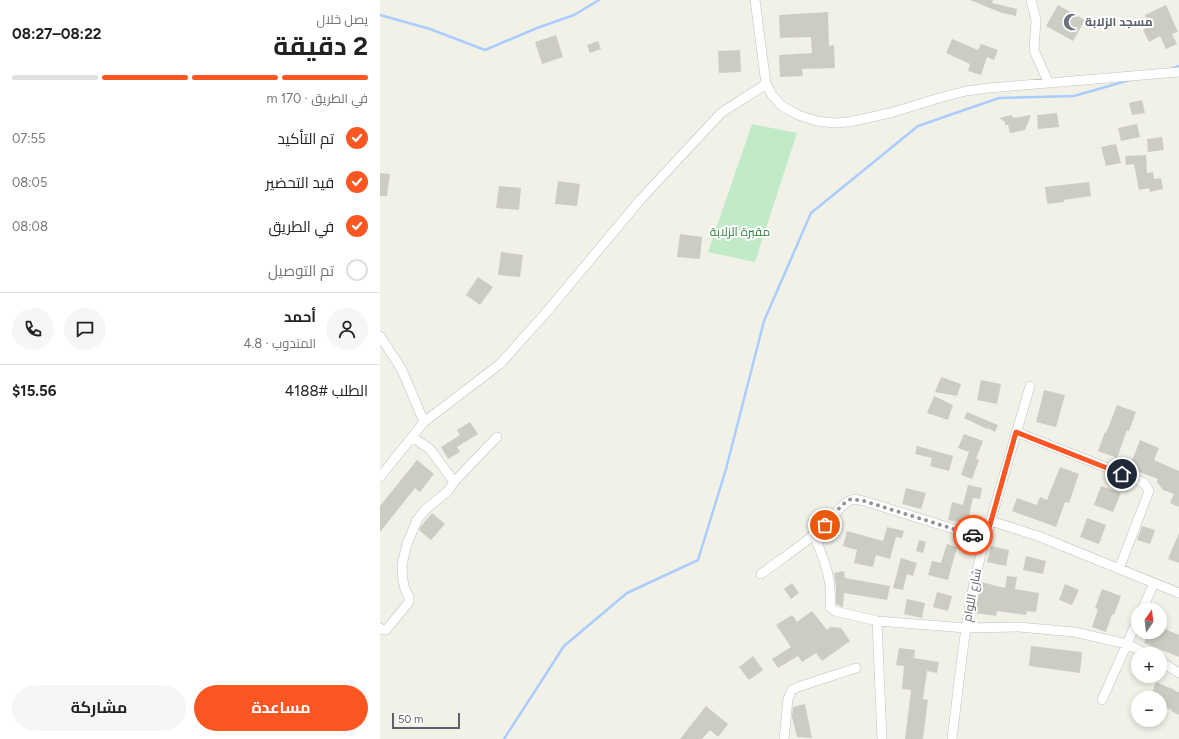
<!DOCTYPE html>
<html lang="ar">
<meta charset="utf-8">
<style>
body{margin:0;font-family:Figtree,Cairo,sans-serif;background:#f6f6f6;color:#222;direction:rtl;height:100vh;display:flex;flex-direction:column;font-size:15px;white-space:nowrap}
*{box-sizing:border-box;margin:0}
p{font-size:13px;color:#767676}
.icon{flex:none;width:22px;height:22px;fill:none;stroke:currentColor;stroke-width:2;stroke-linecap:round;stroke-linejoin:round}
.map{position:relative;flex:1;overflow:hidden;direction:ltr}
.drawer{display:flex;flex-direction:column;background:#fff;width:380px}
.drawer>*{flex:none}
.needle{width:26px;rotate:14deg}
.fabs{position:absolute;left:751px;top:603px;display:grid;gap:8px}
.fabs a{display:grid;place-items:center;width:36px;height:36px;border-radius:50%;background:#fff;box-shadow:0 2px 6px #0003;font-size:20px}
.scale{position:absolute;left:12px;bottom:10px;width:68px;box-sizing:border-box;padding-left:4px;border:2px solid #5e6169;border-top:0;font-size:11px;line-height:14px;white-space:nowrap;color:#5e6169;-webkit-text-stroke:3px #fff;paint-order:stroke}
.pin{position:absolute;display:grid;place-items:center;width:34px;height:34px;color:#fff;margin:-17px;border:2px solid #fff;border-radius:50%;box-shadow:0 1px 4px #0007}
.courier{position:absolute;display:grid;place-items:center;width:40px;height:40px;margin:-20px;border:3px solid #fc5623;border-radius:50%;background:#fff;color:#222;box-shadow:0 1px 5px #0007}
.head em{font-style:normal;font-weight:700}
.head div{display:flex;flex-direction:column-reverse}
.head{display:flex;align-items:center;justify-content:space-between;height:68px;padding:0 12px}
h1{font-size:26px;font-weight:700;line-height:30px}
.bar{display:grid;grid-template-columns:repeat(4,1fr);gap:6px 4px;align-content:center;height:48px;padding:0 12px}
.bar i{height:5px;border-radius:3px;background:#e0e0e0}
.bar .current{background:#fc5623}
.bar p{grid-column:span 4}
.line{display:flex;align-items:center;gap:10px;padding:0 12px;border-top:1px solid #e0e0e0}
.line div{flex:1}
.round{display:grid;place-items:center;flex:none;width:42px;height:42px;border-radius:21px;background:#f6f6f6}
ol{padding:0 12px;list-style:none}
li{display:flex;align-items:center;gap:12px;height:44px}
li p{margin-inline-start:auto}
li .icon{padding:4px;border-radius:50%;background:#fc5623;color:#fff;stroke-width:4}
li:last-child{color:#767676}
li i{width:22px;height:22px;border:2px solid #e0e0e0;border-radius:50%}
.button{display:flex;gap:8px;margin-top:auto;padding:8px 12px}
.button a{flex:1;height:46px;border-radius:24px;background:#fc5623;color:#fff;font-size:16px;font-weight:700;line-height:46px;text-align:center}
.button a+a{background:#f6f6f6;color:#222}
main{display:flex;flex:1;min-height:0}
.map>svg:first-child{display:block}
</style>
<main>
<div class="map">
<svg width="799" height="739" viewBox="0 0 799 739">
<rect width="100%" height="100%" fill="#f2f1e7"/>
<path fill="#c1ebc8" d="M372,124L417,133L375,262L328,252Z"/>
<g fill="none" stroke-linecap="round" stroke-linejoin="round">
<path stroke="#aacdff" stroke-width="2.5" d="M0,15L50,29L105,50L157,28L194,15L219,0
M791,69L799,66
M124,739L184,646L247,593L318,560L346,469L384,321L431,213L538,126L619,98L694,96L750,80"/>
</g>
<path fill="#cdccc4" d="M590,0H613L612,3L637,9L636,16L622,13Z
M678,5L705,20L693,41L666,26Z
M786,5L798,32L792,34L797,44L786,49L780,36L769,42L763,30L770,26L765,15Z
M448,12L449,46L454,45L455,68L422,69L423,76L400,77L399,55L432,53L431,37L400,38L399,15Z
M176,35L183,57L162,64L155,42Z
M572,39L598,50L601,44L618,50L614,60L607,57L601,75L588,71L590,64L566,53Z
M218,41L221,49L210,53L207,45Z
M360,50L361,72L339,73L338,51Z
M762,100L765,113L752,115L749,103Z
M677,113L679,127L658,129L657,115Z
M632,115L633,118L651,115L645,130L630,133L628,125H625V122L619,118Z
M757,124L760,137L741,141L738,128Z
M782,137L784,150L768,152L767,139Z
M736,144L741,163L726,166L721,147Z
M766,155L767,173L773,172L774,179L781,178L783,189L770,192L769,188L759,190L754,164L746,165L745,156Z
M0,173L10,174L7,196H0Z
M178,181L200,184L197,206L175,204Z
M709,182L711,196L684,200V202L668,204L667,202L665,187Z
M119,186L141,188L139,210L116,208Z
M300,234L322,237L320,259L297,257Z
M121,252L143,255L140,277L118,275Z
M98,277L113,287L100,305L86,295Z
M561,377L581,384L577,396L555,392Z
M601,380L621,384L617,404L597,400Z
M664,390L685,395L676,427L656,422Z
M554,396L573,405L568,420L547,413Z
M737,405L756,412L749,431L747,430L737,458L718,451L725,432L726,433Z
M587,412L618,425L615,432L608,428L607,429L584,418Z
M90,422L98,434L77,447L80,452L68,459L61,447L80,435L77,430Z
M584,434L603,441L596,459L599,460L592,479L581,475L589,452L578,448Z
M760,440L779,448L774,460L799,471V507L790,503L794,494L783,490L777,482L778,479L749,468Z
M537,446L573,456L569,471L550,466L552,458L535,454Z
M37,460L54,474L40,492L35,488L0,532V506Z
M680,467L699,474L689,503L685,502L676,527L632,511L637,498L657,505L660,497L667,500Z
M588,485L602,488L600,499L593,498L587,524L568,520L572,502L583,505Z
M721,486L741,493L733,512L714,505Z
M526,488L546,493L541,509L522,504Z
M52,513L65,524L51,540L39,530L41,526Z
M707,518L726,525L719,544L700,537Z
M762,526L775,530L770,544L757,540Z
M507,527L524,531L522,538L516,537L510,559L496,555L493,567L474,563L477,550L463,546L467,531L503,541Z
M799,533V563L788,559Z
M539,540L546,542L543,553L536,551Z
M567,544L577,547L568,580L548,575L552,561L561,563Z
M611,546L629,550L626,566L607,562Z
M646,556L666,561L663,574L643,570Z
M521,558L537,563L533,576L527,574L523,590L513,588Z
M464,571L465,578L510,586L507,600L464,593L463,607L458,605L456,604V587L454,573Z
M627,576L637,577L635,589L659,593L656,612L647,611L646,615L617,611L616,616L595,613L601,582L625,588Z
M412,583L419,593L411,599L404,589Z
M685,584L699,590L692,605L679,600Z
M722,589L741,596L734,615L732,614L726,632L712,627L718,609L715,608Z
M557,592L572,596L568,611L553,607Z
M527,599L545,603L542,618L524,614Z
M432,611L447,630L450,627L461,628L470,641L442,661L436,653L422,662L418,656L398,668L392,659L411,647L396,625L412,615L417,622Z
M780,627L799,635V657L764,643L768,632H780Z
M651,646L702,652L700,673L649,666Z
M519,648L535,650L534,658L559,662L557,673L547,671L543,699L548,700L543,739H525L531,690L522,689L524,666L516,665Z
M373,656L383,670L369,680L359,667Z
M776,682L795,690V691L799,692V715L791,711L792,710L780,705V698H770Z
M425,704L432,738L417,737L412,717L413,707Z
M326,706L348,724L338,737L330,730L322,739H300Z"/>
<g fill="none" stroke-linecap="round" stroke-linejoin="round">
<g stroke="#bec0c7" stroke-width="10">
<path id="minor" d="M375,0L386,84L392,95L402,106L418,115L437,121L454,123L469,122L510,113L559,98L586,91L609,88L799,72
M651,0L656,20L654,50L668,82
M0,336L22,370L44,422
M636,432L756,479L765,484L769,491L739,569
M32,437L50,449L74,482
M0,477L44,422L120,364L164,315L261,199L341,113L386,84
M611,521L658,536L799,593
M434,535C444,560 453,579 450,607L455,611L497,621L586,628L639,627L694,632L747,644L767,654
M381,574C401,559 423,545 443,527C452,519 458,507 469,501C473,498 479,500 484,501L606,539
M762,610L774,583
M497,621L502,739
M0,628L3,630H6L29,602V597L25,589L23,581L22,565L27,544L37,520L45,510L68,491L74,482L92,463L117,437
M780,661L799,673
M722,700L758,619
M404,739L408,699L412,690L418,687L476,668
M572,739C580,677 585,614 601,554L650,386"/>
</g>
<use href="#minor" stroke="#fff" stroke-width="9"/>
</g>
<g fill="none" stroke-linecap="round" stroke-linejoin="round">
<path stroke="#929395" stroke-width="4" stroke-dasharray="0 7.2" d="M445,525L461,506L466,502L471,499L484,501L593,535"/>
<path stroke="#fc5623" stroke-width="5" d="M593,535L606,539L636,432L742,474"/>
</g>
<defs>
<g id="mosque-bare" transform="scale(1.38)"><path d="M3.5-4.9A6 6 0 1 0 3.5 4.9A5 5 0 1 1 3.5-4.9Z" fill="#6b7280" stroke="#fff" stroke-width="2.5" paint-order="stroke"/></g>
</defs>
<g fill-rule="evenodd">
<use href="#mosque-bare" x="692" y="22"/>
</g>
<g text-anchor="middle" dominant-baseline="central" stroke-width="4" stroke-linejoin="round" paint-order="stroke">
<g font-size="12" font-weight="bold" fill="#5b616d" stroke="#fff" text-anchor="start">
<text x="705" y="22">مسجد الزلابة</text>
</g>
<g font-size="12" fill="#2b823c" stroke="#fff">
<text x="360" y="232">مقبرة الزلابة</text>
</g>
<g font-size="12" fill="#5e6169" stroke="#fff">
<text transform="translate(592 595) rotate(-79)">شارع اللوام</text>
</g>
</g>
</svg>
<div class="fabs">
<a><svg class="needle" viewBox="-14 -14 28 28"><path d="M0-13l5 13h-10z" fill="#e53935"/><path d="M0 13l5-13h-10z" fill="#767676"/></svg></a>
<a>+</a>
<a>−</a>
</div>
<div class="scale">50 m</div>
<div class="pin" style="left:445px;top:525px;background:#ea580c"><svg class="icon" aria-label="bag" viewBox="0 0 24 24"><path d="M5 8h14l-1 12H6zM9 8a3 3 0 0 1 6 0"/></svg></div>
<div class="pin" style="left:742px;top:474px;background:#1f2937"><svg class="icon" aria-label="home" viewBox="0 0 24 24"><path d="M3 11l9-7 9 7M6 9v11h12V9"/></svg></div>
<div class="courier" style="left:593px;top:535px"><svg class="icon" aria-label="car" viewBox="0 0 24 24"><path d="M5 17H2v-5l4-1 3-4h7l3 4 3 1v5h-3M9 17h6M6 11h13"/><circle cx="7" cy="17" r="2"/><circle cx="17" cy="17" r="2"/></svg></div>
</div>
<section class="drawer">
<div class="head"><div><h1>2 دقيقة</h1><p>يصل خلال</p></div><em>08:22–08:27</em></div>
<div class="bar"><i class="current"></i><i class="current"></i><i class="current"></i><i></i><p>في الطريق · 170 m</p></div>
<ol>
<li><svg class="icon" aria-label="check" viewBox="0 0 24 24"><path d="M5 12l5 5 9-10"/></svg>تم التأكيد<p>07:55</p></li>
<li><svg class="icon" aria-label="check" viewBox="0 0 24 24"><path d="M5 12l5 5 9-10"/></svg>قيد التحضير<p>08:05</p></li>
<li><svg class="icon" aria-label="check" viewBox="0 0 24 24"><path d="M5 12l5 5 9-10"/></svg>في الطريق<p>08:08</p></li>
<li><i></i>تم التوصيل</li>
</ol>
<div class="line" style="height:72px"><a class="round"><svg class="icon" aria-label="person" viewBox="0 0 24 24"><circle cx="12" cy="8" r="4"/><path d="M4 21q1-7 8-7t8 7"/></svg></a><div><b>أحمد</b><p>المندوب · 4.8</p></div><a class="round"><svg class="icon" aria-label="chat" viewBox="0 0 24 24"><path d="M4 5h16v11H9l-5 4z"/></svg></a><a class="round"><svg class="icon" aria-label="phone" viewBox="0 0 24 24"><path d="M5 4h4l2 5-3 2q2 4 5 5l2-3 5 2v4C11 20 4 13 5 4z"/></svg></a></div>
<div class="line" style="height:52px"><div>الطلب #4188</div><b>$15.56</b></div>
<div class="button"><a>مساعدة</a><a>مشاركة</a></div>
</section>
</main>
